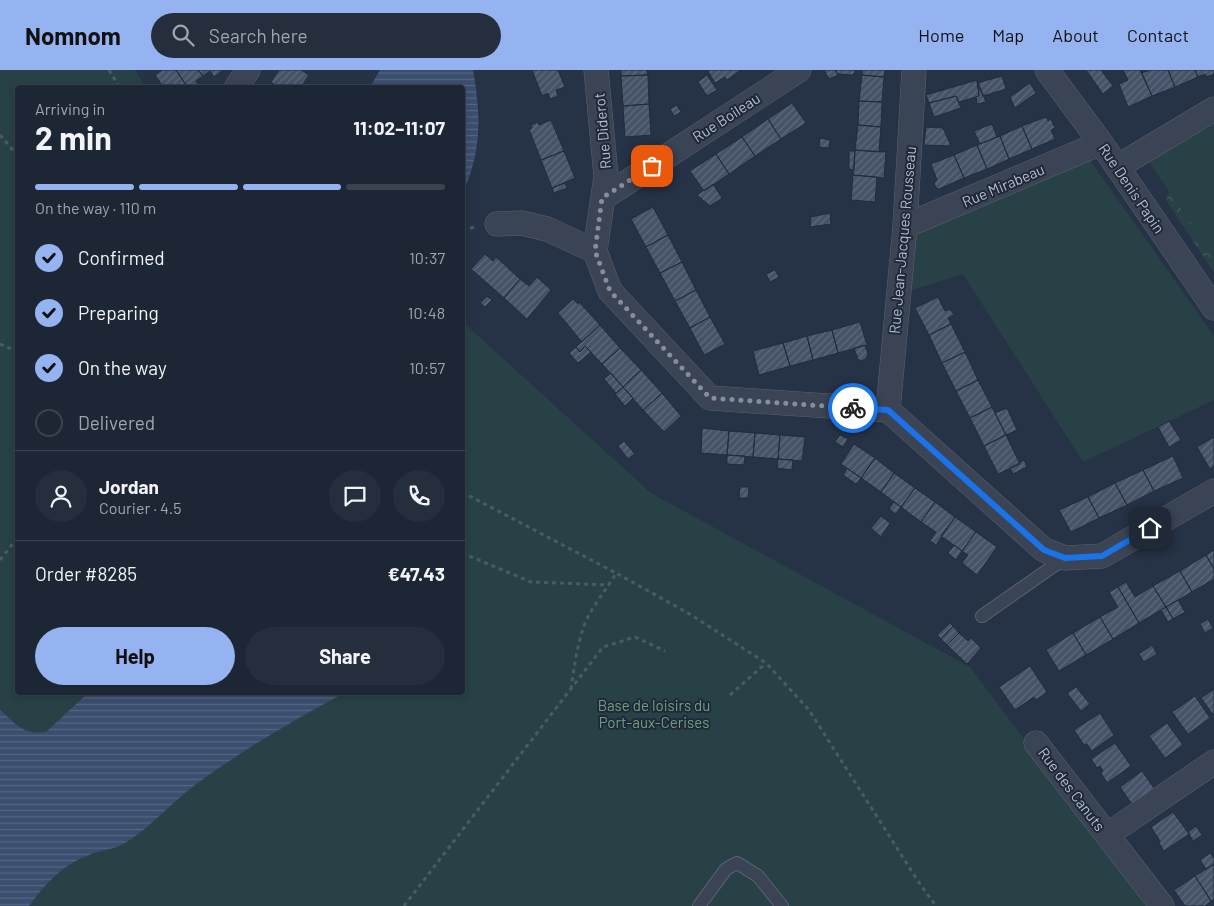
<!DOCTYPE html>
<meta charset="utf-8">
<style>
body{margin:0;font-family:Barlow,sans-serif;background:#252e3c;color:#f1f3f6;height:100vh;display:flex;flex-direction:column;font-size:19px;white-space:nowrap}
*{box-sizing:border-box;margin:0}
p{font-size:16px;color:#a0a5ac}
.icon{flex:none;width:28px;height:28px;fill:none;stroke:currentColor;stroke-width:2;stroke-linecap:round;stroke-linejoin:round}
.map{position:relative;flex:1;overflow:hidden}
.panel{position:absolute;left:15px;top:15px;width:450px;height:610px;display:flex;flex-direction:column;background:#1c2634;border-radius:5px;box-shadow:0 2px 8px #0003,0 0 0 1px #3a434f}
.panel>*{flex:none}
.pin{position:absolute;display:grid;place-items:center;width:42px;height:42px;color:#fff;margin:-21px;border-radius:10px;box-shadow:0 2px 8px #0006}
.courier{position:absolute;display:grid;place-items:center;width:50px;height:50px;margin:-25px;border:4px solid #1a73e8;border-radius:50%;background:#fff;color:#222;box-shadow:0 1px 6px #0007}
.head em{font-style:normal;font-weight:700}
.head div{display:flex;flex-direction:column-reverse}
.head{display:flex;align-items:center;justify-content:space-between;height:85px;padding:0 20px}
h1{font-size:32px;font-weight:700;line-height:38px}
.bar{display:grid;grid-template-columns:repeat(4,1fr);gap:8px 5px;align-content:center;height:60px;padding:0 20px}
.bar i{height:6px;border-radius:4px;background:#3a434f}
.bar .selected{background:#95b2f1}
.bar p{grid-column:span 4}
.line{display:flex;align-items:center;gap:12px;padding:0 20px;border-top:1px solid #3a434f}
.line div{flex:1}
.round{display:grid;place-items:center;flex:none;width:52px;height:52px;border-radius:26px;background:#252e3c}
ol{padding:0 20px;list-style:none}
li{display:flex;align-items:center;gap:15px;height:55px}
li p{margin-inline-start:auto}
li .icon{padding:5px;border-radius:50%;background:#95b2f1;color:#111;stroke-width:4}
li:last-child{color:#a0a5ac}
li i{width:28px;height:28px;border:2px solid #3a434f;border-radius:50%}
.cta{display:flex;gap:10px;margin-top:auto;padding:10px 20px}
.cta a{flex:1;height:58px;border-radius:30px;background:#95b2f1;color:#111;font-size:20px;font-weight:700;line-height:58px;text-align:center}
.cta a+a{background:#252e3c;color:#f1f3f6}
header{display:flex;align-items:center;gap:30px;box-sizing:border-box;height:70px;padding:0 25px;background:#95b2f1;color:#111}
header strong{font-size:24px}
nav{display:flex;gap:28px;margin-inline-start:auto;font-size:18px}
.search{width:350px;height:45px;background:#252e3c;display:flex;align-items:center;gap:12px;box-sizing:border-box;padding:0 18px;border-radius:28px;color:#a0a5ac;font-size:19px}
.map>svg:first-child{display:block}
</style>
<header>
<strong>Nomnom</strong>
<div class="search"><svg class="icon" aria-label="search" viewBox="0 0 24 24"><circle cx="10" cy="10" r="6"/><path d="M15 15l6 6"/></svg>Search here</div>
<nav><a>Home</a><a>Map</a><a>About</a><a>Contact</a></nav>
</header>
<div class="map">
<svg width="1214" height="836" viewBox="0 0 1214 836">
<defs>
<pattern id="forest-crowns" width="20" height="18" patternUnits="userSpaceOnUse" patternTransform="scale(1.25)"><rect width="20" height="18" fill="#284146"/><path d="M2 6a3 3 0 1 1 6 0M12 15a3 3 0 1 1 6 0" fill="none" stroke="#455b60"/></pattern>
<pattern id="water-rules" width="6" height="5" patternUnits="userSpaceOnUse" patternTransform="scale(1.25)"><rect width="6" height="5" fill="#3b4e6e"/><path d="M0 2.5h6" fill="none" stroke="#556682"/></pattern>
<pattern id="building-hatch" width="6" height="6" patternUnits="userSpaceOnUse" patternTransform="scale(1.25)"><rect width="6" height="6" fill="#455267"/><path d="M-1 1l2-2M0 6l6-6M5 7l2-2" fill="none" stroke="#5e697c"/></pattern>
</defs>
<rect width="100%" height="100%" fill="#263245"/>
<path fill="url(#forest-crowns)" d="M1214,62V203L1166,130L1185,81Z"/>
<path fill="#284146" d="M0,0H135L146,17L18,18V622H462L463,252L651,423L970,597L1149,836H0Z
M1214,47V187L1147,89Z
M1090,90L1214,266V330L1083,392L963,204L909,221L914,165Z"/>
<path fill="url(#water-rules)" d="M380,0H473C481,46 482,79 463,123L462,18L370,17Z
M88,623V622L344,623C294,650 241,681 195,715C171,733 151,757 125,773C114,780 100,780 89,785C63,794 44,815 29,836H0V640C15,653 24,666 46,662Z"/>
<path fill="url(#building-hatch)" stroke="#212b3c" d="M162,0H176L188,18H164L155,5Z
M176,0H198L203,6L196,11L199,17L188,18Z
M198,0H222V1L214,7L210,1L203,6Z
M279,0H301L309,5L300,18H279L271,12Z
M532,0H558L565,17L556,20L558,26L550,29L548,23L542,26Z
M621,0H647L648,5L621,6Z
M709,0H741L727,10L725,7L715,13L708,1Z
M824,0H835L838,5L829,9Z
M835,0H854L855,2L852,5L838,4Z
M862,0H885L884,7L862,5Z
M1086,0H1101L1113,16L1103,24Z
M1123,0H1140L1152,26L1128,37L1119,14L1128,10Z
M1150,0H1168L1175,17L1152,26L1142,3Z
M1168,0H1195L1198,7L1175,17Z
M1195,0H1214V4L1206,7L1205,4L1198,7Z
M648,5L649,34L623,36L621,6Z
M707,5L717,20L707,26L698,12Z
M862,5L884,7L882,32L859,31Z
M1002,6L1006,19L983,26L977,13Z
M977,10L986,32L977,34L976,27L979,26Z
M977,10L979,26L959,32L956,26L929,33L926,25Z
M1030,13L1036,23L1015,38L1010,27Z
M956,26L961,38L934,47L929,33Z
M859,31L882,32L881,57L858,55Z
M792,33L806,53L781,69L768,49Z
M649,34L651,65L625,67L623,36Z
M677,35L681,42L674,46L670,39Z
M1046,47L1048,51L1051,49L1055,58L1051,60L1055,69L1032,79L1022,56Z
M768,49L781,69L755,86L742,67Z
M551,50L564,81L541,90L529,59L532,58L531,55L538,52L539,55Z
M992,54L997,67L980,74L974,61Z
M858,55L881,57L879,82L855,80Z
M1022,56L1032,79L1009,89L1000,66Z
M926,57L943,58L951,76L924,75Z
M1000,66L1009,89L987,99L977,75Z
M742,67L755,86L729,104L716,84Z
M820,68L830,70L829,78L819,77Z
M977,75L987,99L964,108L954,85Z
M855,80L886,82L884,108L853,105Z
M564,81L575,108L552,118L541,90Z
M849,81H855L854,100L849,99Z
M716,84L729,104L704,121L690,101Z
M954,85L964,108L939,119L936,118L934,113L937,110L931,94Z
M853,105L877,107L875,132L851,130Z
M565,113L567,118L554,123L552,118Z
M713,114L722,128L710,136L697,125Z
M653,137L668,165L646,177L631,149Z
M830,143L831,154L810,157L811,147Z
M668,165L682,192L660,203L646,177Z
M485,184L493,191L496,187L520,209L504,228L471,199Z
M682,192L696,220L675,231L660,203Z
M775,200L779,207L770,212L766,204Z
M537,207L551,220L527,249L504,228L520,209L529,216Z
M696,220L710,247L690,258L675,231Z
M487,226L492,230L485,237L480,233Z
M938,227L945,241L950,239L954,245L948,248L951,254L929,265L915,238Z
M573,229L578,234L579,232L600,255L582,272L558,243Z
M710,247L725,274L704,285L690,258Z
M860,252L867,275L838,283L832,260Z
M951,254L965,282L942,293L929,265Z
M600,255L620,278L602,294L585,276L580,282L576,277Z
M832,260L838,283L813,290L807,266Z
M807,266L813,290L790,296L783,273Z
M783,273L790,296L759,305L753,281Z
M865,275L868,284L866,289L861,291L858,289L854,278Z
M585,276L591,282L578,293L569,283L576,277L580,282Z
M620,278L641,300L623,317L602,294Z
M965,282L978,310L956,321L942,293Z
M641,300L662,323L643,340L623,317Z
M611,303L623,317L616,323L604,309Z
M978,310L992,337L970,348L956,321Z
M623,317L633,328L625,336L615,324Z
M662,323L681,346L664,362L643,340Z
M992,337L1006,365L984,376L970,348Z
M1007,338L1017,360L1006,365L995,343Z
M1169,351L1181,370L1169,377L1158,357Z
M702,358L729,361L727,385L701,383Z
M729,361L755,363L753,387L727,385Z
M755,363L780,365L778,389L753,387Z
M780,365L805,367L802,391L778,389Z
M840,365L848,369L843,377L835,372Z
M1006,365L1020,394L998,404L984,376Z
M1214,367V396L1210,399L1197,377Z
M624,371L635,384L628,389L618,376Z
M854,374L875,388L861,408L841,394Z
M727,385L745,386L744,395L727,394Z
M1173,386L1183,408L1154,421L1143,400Z
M875,388L894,403L881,422L861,408Z
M778,389L793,390L792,400L777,398Z
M1024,390L1027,397L1013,404L1010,398Z
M847,398L861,408L856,414L843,405Z
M1143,400L1154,421L1127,435L1115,413Z
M894,403L915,418L901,437L881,422Z
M1115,413L1127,435L1099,448L1088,427Z
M740,417H749L748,428H739Z
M915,418L935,432L921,452L901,437Z
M1088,427L1099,448L1071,462L1059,440Z
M894,432L901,437L896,444L889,439Z
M935,432L955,447L936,475L930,471L936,462L921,452Z
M881,446L890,453L881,467L871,458Z
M955,447L976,462L962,481L941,466Z
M976,462L997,477L977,505L962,493L968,485L962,481Z
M954,475L962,481L956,490L948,483Z
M1214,480V499L1206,485Z
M1206,485L1214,499V509L1192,522L1180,501Z
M1180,501L1192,522L1166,537L1153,516Z
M1126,512L1135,527L1153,516L1166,537L1139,553L1118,517Z
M1118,517L1139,553L1113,569L1100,547L1118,537L1109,522Z
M1178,530L1185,542L1173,549L1166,537Z
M1166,537L1173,549L1168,552L1161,540Z
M1100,547L1113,569L1086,585L1073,563Z
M1208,549L1213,558L1205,563L1200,554Z
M950,553L953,556L941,569L937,565Z
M953,556L959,563L947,575L941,569Z
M959,563L968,571L971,568L981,578L967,594L947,575Z
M1073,563L1086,585L1059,601L1046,580Z
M1152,575L1157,584L1144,592L1139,584Z
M1030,596L1047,622L1036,630L1034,627L1015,640L999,617Z
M1076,617L1090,634L1081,641L1067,623Z
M1214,619V646L1201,628Z
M1195,626L1210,648L1188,664L1172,642Z
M1100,643L1114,665L1092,681L1087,674L1084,675L1074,660Z
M1167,653L1183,675L1165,688L1149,666Z
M1115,673L1131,696L1107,713L1101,703L1103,701L1100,696L1097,698L1091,689Z
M1142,701L1158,724L1136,740L1120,717Z
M1173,742L1189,764L1164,781L1159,773L1160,771L1151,757Z
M1196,756L1202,765L1193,771L1188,762Z
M1210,783L1214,788V794L1206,799L1200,790Z
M1214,794V830L1211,831L1195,806Z
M1195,806L1211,831L1205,836H1185L1174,820Z"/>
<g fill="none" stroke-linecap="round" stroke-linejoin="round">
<g stroke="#596271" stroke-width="14">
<path id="lane" d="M982,546L1065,488
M699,836L726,799L737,793L758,806L782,836"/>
</g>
<g stroke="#596271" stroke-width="25">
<path id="street" d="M1047,0L1101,73L1214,238
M236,18L248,0
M1117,97L1214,39
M603,128L799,0
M497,154L522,153L547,159L595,181L610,221L710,328L888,340L1044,480L1065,488L1102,486L1214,421
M905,156L1101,73
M595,181L606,106L596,0
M888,340L905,156L914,0
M1036,673L1162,836
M1107,765L1214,692"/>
</g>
<path stroke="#465e61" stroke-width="3" stroke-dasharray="4 4" stroke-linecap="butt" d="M109,0L120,18
M0,65L18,86
M462,159L477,157
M0,274L18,282
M462,422L616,503
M462,483L531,512L609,515
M0,490L18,467
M571,619C574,597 579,561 590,543C598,529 608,517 616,503L688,543L766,593L809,640L918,811L936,836
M730,625L766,593
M404,836L603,577L635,567L665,581"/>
<use href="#lane" stroke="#3a4454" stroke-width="12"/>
<use href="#street" stroke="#3a4454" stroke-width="24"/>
</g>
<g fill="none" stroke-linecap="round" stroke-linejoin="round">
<path stroke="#858e9d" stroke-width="5" stroke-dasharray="0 9" d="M652,96L602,128L595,181L610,221L710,328L853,338"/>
<path stroke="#1a73e8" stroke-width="6" d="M853,338L888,340L1044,480L1065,488L1102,486L1150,458"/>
</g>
<g text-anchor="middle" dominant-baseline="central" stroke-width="4" stroke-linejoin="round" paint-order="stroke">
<g font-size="15" fill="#b8bfcd" stroke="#1f293a">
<text transform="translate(726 47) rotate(-33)">Rue Boileau</text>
<text transform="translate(602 61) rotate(-95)">Rue Diderot</text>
<text transform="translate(1003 115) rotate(-23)">Rue Mirabeau</text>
<text transform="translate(1132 118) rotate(56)">Rue Denis Papin</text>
<text transform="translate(902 170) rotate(-85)">Rue Jean-Jacques Rousseau</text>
<text transform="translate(1072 719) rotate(53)">Rue des Canuts</text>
</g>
<g font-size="15" fill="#6ea07b" stroke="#1f293a">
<text x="654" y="635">Base de loisirs du<tspan x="654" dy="17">Port-aux-Cerises</tspan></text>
</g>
</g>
</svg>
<div class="pin" style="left:652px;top:96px;background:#ea580c"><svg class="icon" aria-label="bag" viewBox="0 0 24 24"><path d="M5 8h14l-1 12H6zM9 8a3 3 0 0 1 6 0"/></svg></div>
<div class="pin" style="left:1150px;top:458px;background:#1f2937"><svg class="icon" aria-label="home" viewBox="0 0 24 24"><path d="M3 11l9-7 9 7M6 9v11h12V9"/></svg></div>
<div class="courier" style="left:853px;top:338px"><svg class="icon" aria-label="bike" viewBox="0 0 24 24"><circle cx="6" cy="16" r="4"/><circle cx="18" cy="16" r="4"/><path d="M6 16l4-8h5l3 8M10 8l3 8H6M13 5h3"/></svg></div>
<section class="panel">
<div class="head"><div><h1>2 min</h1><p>Arriving in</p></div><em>11:02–11:07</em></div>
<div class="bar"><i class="selected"></i><i class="selected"></i><i class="selected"></i><i></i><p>On the way · 110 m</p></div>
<ol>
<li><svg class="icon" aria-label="check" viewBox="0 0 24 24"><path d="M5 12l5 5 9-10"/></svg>Confirmed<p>10:37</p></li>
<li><svg class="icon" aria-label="check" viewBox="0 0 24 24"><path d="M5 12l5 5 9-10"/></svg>Preparing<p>10:48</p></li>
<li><svg class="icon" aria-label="check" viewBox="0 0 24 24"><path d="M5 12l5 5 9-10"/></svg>On the way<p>10:57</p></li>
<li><i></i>Delivered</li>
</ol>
<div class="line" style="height:90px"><a class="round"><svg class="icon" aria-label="person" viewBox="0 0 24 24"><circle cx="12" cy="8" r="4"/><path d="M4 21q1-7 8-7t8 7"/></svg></a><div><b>Jordan</b><p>Courier · 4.5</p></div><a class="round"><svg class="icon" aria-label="chat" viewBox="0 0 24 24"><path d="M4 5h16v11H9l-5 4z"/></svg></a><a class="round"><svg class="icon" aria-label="phone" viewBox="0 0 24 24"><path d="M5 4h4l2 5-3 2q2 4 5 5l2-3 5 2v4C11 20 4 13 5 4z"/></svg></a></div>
<div class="line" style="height:65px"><div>Order #8285</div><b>€47.43</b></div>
<div class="cta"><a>Help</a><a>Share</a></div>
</section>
</div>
